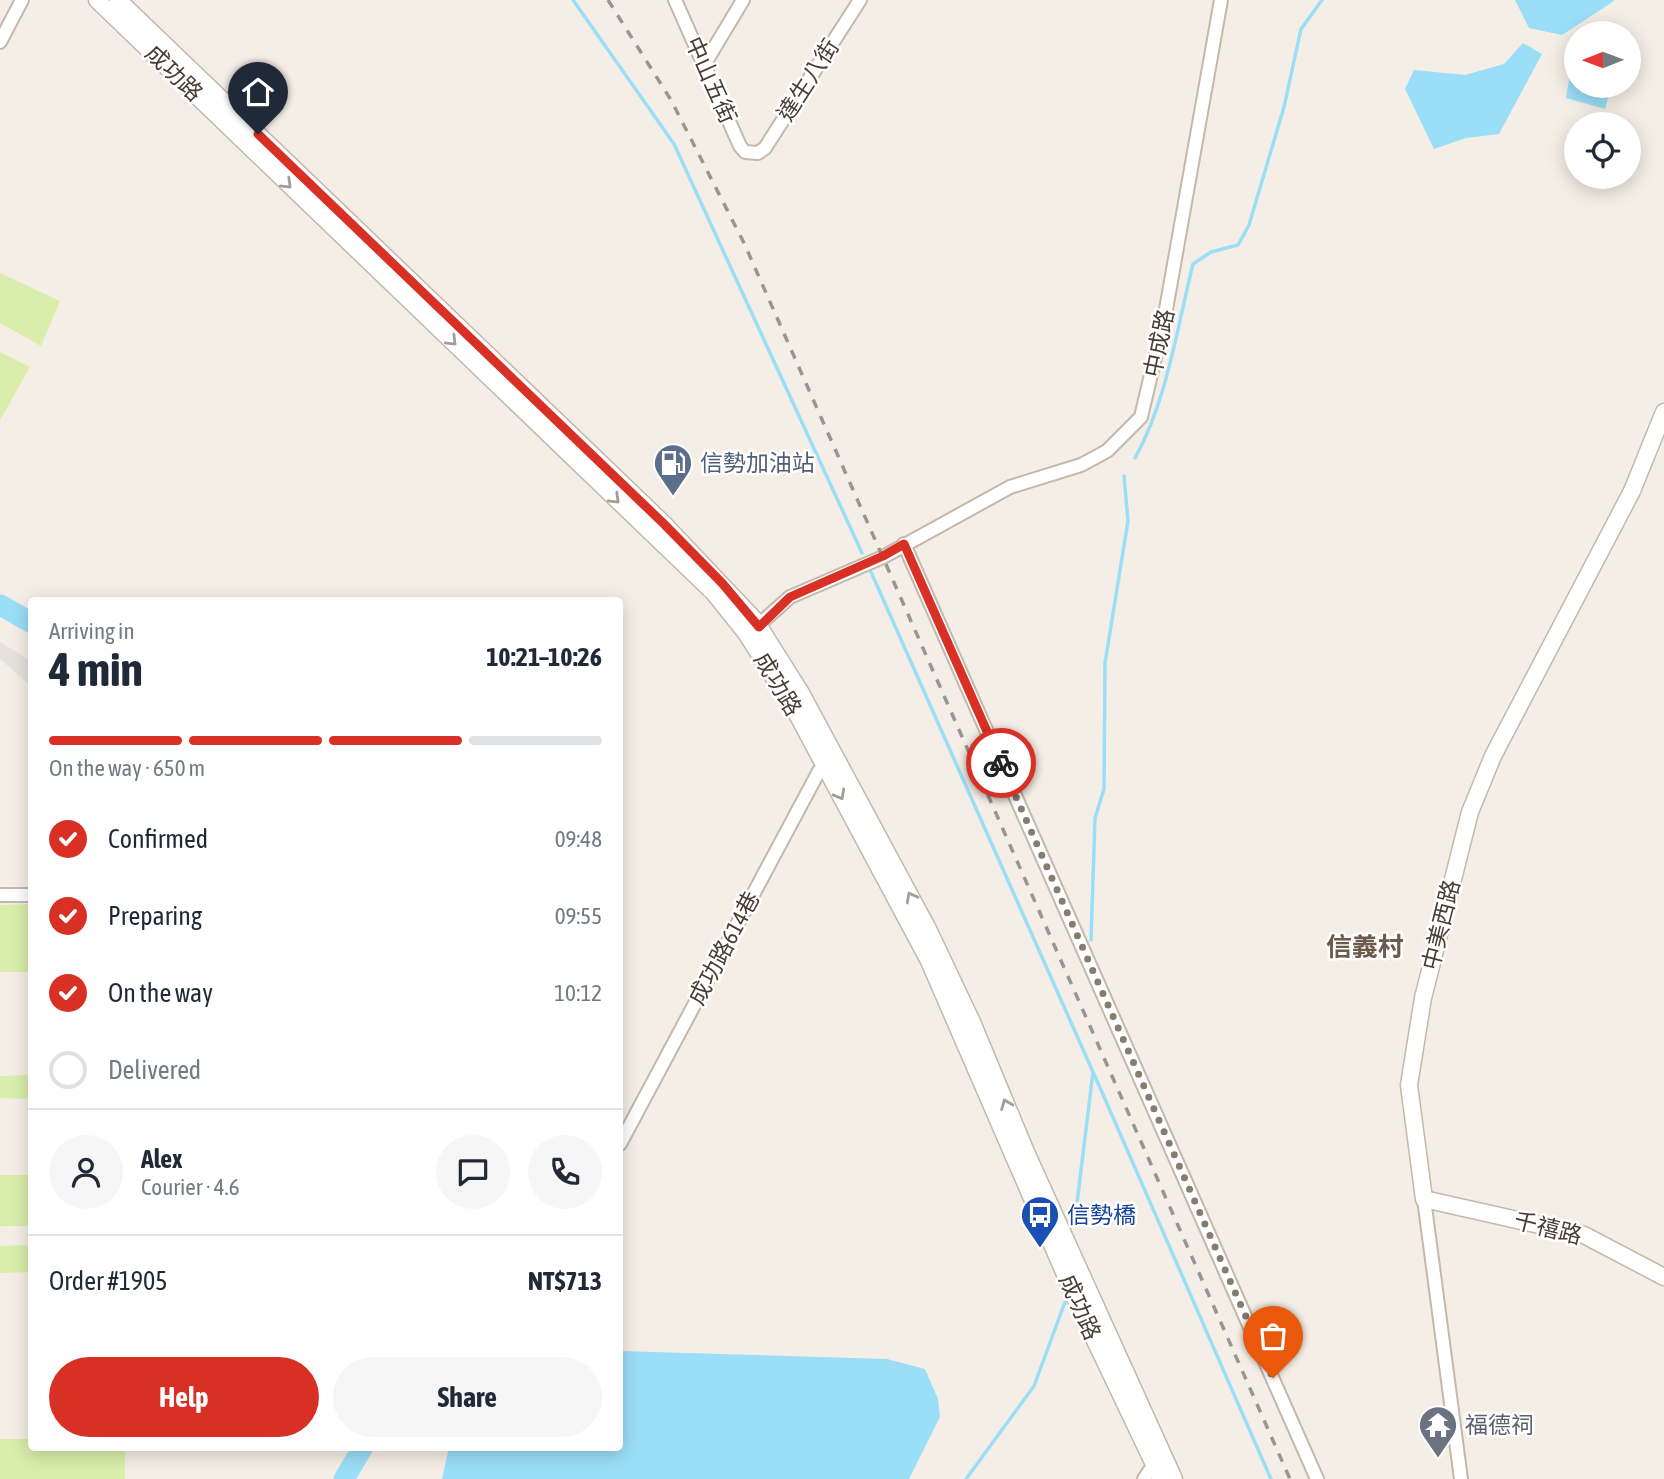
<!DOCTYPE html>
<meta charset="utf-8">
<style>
body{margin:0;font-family:"Asap Condensed","Noto Sans TC",sans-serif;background:#f6f6f7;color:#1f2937;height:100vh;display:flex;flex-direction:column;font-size:26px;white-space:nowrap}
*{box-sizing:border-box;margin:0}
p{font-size:23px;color:#747a83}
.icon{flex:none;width:38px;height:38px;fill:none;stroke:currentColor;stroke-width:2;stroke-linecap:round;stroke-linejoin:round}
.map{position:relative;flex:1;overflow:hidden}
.panel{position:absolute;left:28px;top:597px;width:595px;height:854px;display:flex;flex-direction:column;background:#fff;border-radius:7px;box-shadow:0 4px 18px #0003}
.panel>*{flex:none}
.needle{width:46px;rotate:269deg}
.buttons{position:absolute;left:1564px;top:21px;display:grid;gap:14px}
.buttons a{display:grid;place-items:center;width:77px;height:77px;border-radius:50%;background:#fff;box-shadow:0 4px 18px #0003;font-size:35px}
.pin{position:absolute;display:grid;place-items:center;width:60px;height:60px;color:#fff;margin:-72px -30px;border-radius:50% 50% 50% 0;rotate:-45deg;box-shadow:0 0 7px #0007}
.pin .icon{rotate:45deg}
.courier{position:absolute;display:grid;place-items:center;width:70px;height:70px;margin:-35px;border:5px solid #d93025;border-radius:50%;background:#fff;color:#222;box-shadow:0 2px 9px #0007}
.overview em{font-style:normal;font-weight:700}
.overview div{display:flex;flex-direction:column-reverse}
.overview{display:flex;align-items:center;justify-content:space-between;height:119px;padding:0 21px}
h1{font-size:46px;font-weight:700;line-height:52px}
.bar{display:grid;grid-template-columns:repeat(4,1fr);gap:10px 7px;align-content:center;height:84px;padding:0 21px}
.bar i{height:9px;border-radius:5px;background:#e0e1e3}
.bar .selected{background:#d93025}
.bar p{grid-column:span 4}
.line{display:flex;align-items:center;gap:18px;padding:0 21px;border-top:2px solid #e0e1e3}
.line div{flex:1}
.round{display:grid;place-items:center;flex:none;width:74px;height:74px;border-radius:37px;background:#f6f6f7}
ol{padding:0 21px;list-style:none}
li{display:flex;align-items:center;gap:21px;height:77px}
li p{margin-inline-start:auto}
li .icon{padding:7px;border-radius:50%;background:#d93025;color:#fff;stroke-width:4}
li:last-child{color:#747a83}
li i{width:38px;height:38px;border:4px solid #e0e1e3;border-radius:50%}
.cta{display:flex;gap:14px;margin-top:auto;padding:14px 21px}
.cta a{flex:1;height:80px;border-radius:42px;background:#d93025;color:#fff;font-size:28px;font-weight:700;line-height:80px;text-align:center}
.cta a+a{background:#f6f6f7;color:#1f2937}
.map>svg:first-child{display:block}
</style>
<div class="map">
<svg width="1664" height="1479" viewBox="0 0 1664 1479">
<rect width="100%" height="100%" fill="#f5eee6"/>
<path fill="#d8eeaa" d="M0,273L60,301L41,346L0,323Z
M0,352L30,367L0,420Z
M31,904V972H0V905Z
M31,1075V1099L0,1098V1076Z
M0,1175H31V1226H0Z
M31,1245V1272L0,1273V1246Z
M0,1439H31L32,1447H125V1479H0Z"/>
<path fill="#e5e2de" d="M0,642L31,661V686L0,659Z"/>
<path fill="#9bdef8" d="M1515,0H1614V1L1562,35L1529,28Z
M1523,43L1542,54L1499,134L1466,138L1434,149L1405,89L1414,70L1465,75L1504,64Z
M1577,62V86H1611L1605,109L1566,98L1571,69Z
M620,1351L887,1359L925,1369L938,1399L940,1417L909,1479H442L449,1447H620Z"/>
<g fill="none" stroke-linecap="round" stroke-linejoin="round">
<path stroke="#9bdef8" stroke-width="3.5" d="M573,0L674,144L862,553
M1135,458C1167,401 1177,328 1193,264L1211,252L1238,245L1249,225L1284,107L1301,29L1322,0
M871,572L1093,1072L1077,1203
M1091,940L1095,818L1104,789L1105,663L1128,521L1124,476
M1094,1074L1271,1479
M966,1479L1034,1386L1065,1302"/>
<path stroke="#9bdef8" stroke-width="21" d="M0,605L32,623
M344,1479L363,1447"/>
<g stroke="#c4b8aa" stroke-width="16">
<path id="minor" d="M675,0L740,146L745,152L758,153L765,148L860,0
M0,42L22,0
M704,65L743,0
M904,544L1317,1479
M752,631L790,597L883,557L1010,487L1081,465L1107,451L1141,417L1165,315L1221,0
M0,895H32
M620,1144L819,771L830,763
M1424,1199L1461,1479
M1144,1479L1154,1464L1161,1462"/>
</g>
<g stroke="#c4b8aa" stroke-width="19">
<path id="tertiary" d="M97,0L714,593L746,633L797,714L929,961L1080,1309L1161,1479
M118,0L663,523L755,620L801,693L928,929L972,1022L1026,1152L1174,1479
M1664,412L1632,491L1493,756L1470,812L1423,998L1409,1085L1424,1199L1584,1235L1664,1277"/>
</g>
<use href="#minor" stroke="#fff" stroke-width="12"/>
<use href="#tertiary" stroke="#fff" stroke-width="16"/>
<path stroke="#969696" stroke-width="3.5" stroke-dasharray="9 9" stroke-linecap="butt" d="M608,0L671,100L744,243L1290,1479"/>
</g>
<defs><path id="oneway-chevron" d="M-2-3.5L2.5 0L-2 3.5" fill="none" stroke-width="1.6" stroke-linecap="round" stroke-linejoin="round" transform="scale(1.75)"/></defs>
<g stroke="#a49e9a">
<use href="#oneway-chevron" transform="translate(287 184) rotate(44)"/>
<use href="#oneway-chevron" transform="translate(452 341) rotate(45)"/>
<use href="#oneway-chevron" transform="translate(615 499) rotate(44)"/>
<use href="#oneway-chevron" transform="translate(840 795) rotate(61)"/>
<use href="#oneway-chevron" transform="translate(911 897) rotate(-118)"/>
<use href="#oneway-chevron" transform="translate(1006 1104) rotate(-112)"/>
</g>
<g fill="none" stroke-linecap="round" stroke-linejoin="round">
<path stroke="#857c72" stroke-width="7" stroke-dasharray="0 12.6" d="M1001,763L1273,1378"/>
<path stroke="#d93025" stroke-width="9" d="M258,134L663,523L722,583L759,627L790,597L883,556L904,544L1001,763"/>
</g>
<defs>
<g id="fuel-pin" transform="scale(2.0125)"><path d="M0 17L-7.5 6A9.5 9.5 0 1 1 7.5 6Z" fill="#5c6f8a" stroke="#fff"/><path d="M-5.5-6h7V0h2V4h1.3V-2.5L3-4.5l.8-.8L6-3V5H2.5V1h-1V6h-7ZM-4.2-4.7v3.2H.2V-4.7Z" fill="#fff"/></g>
<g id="bus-pin" transform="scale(2.0125)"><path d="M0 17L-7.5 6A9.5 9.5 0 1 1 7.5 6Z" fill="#1a4fb4" stroke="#fff"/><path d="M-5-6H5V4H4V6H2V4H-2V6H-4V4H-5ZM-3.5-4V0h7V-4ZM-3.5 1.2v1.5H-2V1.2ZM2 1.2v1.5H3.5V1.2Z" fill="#fff"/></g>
<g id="temple-pin" transform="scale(2.0125)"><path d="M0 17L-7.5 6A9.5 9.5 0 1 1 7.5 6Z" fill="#6b7280" stroke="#fff"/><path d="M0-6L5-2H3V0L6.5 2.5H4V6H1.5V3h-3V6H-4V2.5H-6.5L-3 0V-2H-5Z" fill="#fff"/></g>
</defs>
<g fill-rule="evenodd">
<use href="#fuel-pin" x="673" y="463"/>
<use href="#bus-pin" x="1040" y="1215"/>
<use href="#temple-pin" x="1438" y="1425"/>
</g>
<g text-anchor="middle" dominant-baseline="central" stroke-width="5" stroke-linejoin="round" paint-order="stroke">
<g font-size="23" fill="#483e34" stroke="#fff">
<text transform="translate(174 73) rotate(44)">成功路</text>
<text transform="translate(711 80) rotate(66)">中山五街</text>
<text transform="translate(808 80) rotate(-57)">達生八街</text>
<text transform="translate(1159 343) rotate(-78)">中成路</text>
<text transform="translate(778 684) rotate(59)">成功路</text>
<text transform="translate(1441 925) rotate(-76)">中美西路</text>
<text transform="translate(724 948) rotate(-62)">成功路614巷</text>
<text transform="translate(1548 1228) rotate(14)">千禧路</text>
<text transform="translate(1080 1307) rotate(66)">成功路</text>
</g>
<g font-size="23" fill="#4e5e75" stroke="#fff" text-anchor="start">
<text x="700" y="463">信勢加油站</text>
</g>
<g font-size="23" fill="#164399" stroke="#fff" text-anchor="start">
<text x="1067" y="1215">信勢橋</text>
</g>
<g font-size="23" fill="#5b616d" stroke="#fff" text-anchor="start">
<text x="1465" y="1425">福德祠</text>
</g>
<g font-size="26" font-weight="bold" fill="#6c5a4a" stroke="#fff">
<text x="1365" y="947">信義村</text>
</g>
</g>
</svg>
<div class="buttons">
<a><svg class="needle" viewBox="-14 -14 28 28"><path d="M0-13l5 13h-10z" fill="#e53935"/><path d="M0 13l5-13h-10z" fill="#747a83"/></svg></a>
<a><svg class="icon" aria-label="locate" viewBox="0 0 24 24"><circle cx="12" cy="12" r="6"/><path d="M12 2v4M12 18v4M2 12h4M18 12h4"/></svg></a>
</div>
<div class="pin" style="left:1273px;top:1378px;background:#ea580c"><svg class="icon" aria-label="bag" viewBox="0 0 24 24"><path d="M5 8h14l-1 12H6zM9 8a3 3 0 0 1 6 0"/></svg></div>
<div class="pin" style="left:258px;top:134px;background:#1f2937"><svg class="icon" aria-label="home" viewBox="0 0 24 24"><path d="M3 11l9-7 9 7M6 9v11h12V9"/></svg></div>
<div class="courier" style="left:1001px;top:763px"><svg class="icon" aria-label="bike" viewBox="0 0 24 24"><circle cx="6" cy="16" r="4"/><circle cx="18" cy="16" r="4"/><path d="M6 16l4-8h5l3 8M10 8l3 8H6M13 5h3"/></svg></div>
<section class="panel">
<div class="overview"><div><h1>4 min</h1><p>Arriving in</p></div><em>10:21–10:26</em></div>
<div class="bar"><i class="selected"></i><i class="selected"></i><i class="selected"></i><i></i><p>On the way · 650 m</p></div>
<ol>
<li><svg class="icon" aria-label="check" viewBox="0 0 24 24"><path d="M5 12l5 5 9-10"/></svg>Confirmed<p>09:48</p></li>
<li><svg class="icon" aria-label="check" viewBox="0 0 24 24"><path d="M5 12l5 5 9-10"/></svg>Preparing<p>09:55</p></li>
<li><svg class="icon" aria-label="check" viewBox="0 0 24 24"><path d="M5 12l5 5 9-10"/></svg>On the way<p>10:12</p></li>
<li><i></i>Delivered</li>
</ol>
<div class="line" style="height:126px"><a class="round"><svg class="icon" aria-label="person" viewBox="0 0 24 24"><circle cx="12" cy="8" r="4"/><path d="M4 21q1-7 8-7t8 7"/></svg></a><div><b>Alex</b><p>Courier · 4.6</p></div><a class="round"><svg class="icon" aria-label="chat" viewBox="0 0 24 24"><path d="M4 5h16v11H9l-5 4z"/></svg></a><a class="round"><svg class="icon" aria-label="phone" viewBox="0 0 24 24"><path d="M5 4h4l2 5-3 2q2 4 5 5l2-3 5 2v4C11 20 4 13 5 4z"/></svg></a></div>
<div class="line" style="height:91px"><div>Order #1905</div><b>NT$713</b></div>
<div class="cta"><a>Help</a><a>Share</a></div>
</section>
</div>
